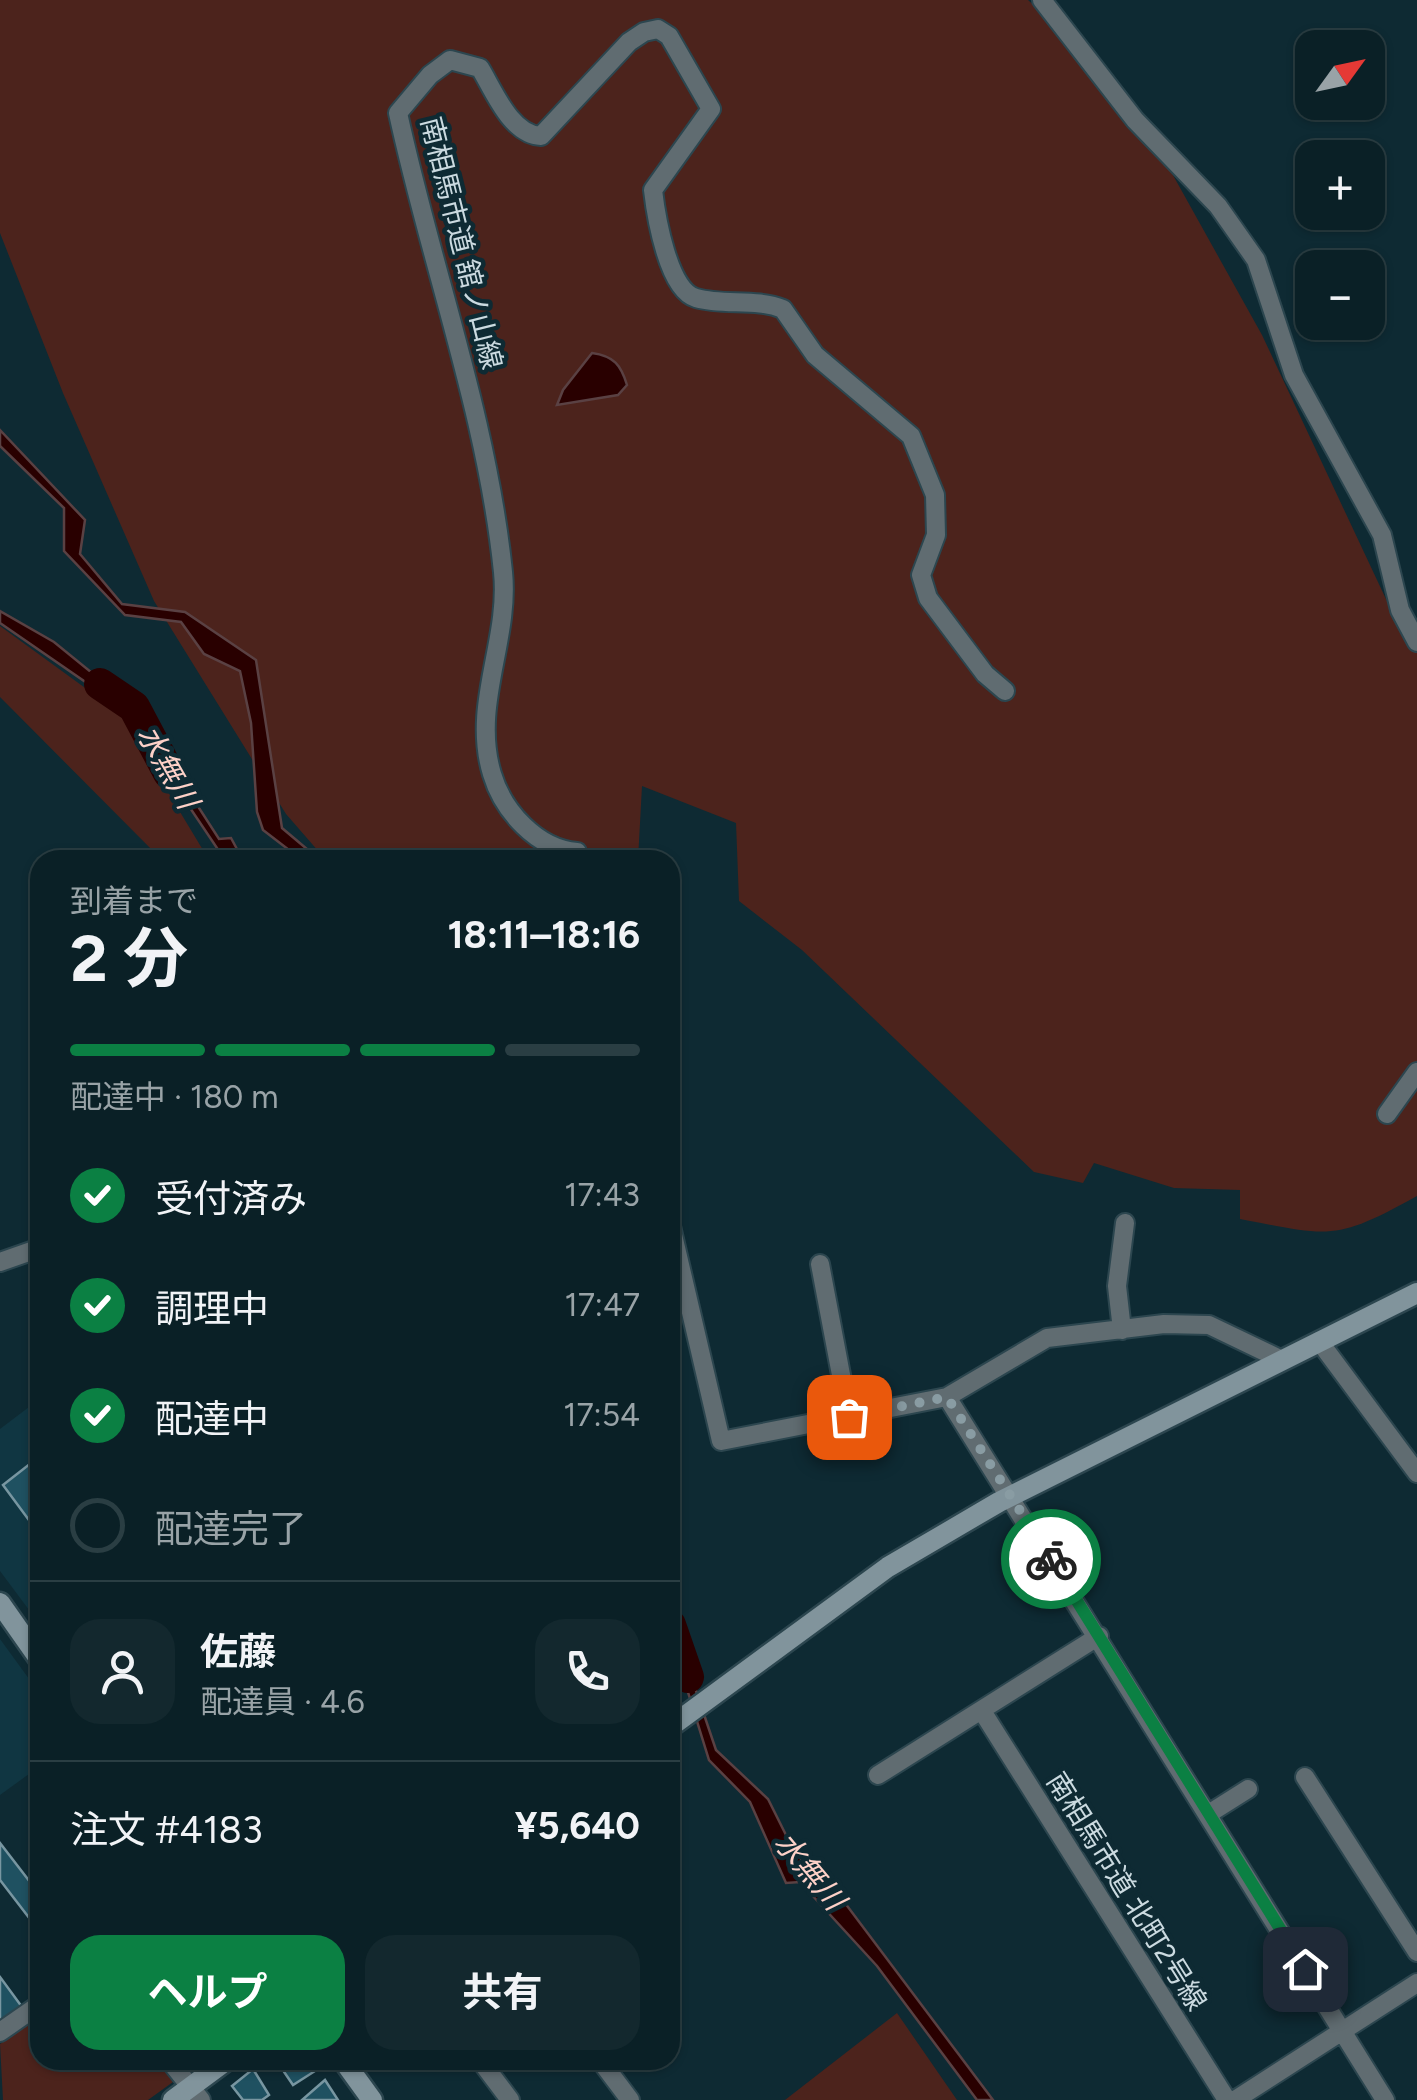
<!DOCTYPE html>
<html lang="ja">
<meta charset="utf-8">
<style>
body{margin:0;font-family:Figtree,"Noto Sans JP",sans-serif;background:#13282e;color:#f1f3f6;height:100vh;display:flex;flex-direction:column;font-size:38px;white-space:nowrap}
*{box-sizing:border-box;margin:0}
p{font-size:32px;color:#99a3a7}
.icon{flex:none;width:55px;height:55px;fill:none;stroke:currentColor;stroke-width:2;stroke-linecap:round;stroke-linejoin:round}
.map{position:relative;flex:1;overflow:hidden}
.drawer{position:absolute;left:30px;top:850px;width:650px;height:1220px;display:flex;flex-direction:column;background:#0a2026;border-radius:30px;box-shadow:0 2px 8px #0004,0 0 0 2px #2a3e43}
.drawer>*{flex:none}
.needle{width:65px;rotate:57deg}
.controls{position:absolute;left:1295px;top:30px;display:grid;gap:20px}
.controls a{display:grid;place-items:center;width:90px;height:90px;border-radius:20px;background:#0a2026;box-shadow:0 2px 8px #0004,0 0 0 2px #2a3e43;font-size:50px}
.pin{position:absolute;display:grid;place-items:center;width:85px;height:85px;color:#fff;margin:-42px;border-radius:20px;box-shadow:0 5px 15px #0006}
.courier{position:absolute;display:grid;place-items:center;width:100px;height:100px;margin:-50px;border:8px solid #0b8043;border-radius:50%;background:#fff;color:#222;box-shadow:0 2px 12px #0007}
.headline em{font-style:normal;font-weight:700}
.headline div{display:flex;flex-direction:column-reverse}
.headline{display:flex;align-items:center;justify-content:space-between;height:170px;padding:0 40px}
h1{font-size:65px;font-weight:700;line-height:75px}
.bar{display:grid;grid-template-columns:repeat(4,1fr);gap:15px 10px;align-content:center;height:120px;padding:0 40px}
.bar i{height:12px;border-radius:8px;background:#2a3e43}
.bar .active{background:#0b8043}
.bar p{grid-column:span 4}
.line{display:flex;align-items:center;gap:25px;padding:0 40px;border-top:2px solid #2a3e43}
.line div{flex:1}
.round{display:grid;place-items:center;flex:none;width:105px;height:105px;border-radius:30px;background:#13282e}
ol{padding:0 40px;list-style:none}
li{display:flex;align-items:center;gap:30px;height:110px}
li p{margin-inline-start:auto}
li .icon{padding:10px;border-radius:50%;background:#0b8043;color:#fff;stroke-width:4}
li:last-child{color:#99a3a7}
li i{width:55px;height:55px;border:5px solid #2a3e43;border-radius:50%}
.primary-button{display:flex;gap:20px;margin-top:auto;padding:20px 40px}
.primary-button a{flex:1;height:115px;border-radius:30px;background:#0b8043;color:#fff;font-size:40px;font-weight:700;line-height:115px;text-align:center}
.primary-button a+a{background:#13282e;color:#f1f3f6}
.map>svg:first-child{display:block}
</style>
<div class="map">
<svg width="1417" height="2100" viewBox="0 0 1417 2100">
<rect width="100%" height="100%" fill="#0e2a33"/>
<path fill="#103642" d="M33,1404L40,1414L38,1622L0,1571V1429Z
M0,1639L40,1694V1766L0,1795Z"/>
<path fill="#4c231c" d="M0,0H1028L1103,68L1169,168L1262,335L1393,614L1417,653V1196C1334,1242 1330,1236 1240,1219V1190L1174,1188L1094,1163L1083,1183L1034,1172L802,950L739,901L736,823L642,786L638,860H326L286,814L154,601L63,393L0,233Z
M0,626L121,714L209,860H162L0,697Z
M897,2013L957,2100H785Z
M40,2016V2060H156L173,2082L148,2100H3L0,2044Z"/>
<path fill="#290000" stroke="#5a4143" stroke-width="2.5" d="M592,353C614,356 621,365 627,385L618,395L557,405L563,390Z
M0,430L85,520L80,554L122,604L185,612L256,660L282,828L320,860H302L263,830L257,812L251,723L240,671L204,654L181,622L125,615L64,551V508L0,446Z
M0,611L54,642L134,707L219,839L231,838L238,851L234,860H225L123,708L0,623Z
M670,1614L716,1750L768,1799L795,1853L842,1899L993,2100H977L877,1966L800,1882L786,1883L750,1802L709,1760L670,1634H679Z"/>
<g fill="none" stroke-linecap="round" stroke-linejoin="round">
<path stroke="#290000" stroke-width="32" d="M100,684L134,707L169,773
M670,1625L688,1677"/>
</g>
<path fill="#1f5161" stroke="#7896a1" stroke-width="2.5" d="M40,1456V1535L3,1485Z
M0,1843L40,1895V1932L0,1880Z
M0,1977L22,2007L0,2022Z
M276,2060H307L315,2071L293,2085Z
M253,2069L269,2095L262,2100H243L232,2086Z
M325,2080L338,2100H302Z"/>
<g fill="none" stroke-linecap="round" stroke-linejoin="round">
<g stroke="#2c464f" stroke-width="22">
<path id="street" d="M1042,0L1135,120L1218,206L1256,260L1294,375L1382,535L1400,610L1417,642
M579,860L577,852C537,849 503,811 492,774C471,705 510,641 503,572C487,415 431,266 398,113L430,75L450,60L480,68C494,91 511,135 541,136L629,42L644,32L658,29L669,36L711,109L653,190C656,216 668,290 696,298C724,306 756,298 783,309L815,355L911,436L935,495L936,535L921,575L928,598L985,674L1005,691
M1387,1114L1417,1072
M670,1222L721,1441L947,1397L1047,1338L1164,1324L1209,1325L1282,1360
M0,1262L40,1248
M820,1264L849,1417
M1122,1330L1117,1286L1125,1223
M1319,1341L1417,1473
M947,1397L1385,2100
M982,1711L1227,2100
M878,1775L1099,1636
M1305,1777L1417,1952
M1210,1813L1248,1789
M0,2032L40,2004
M169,2060L201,2100
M480,2060L510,2100
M600,2060L630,2100
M1235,2100L1417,1983"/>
</g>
<g stroke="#2c464f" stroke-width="25">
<path id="secondary" d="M0,1603L40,1660
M670,1727L888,1567L999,1502L1417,1293
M343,2060L372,2100
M173,2100L227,2060"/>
</g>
<use href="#street" stroke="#606c71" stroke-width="18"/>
<use href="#secondary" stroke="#81949c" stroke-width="20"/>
</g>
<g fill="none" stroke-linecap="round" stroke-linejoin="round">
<path stroke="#899ca3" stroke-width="10" stroke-dasharray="0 18" d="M849,1417L947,1397L1051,1559"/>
<path stroke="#0b8043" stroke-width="12" d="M1051,1559L1305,1969"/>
</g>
<g text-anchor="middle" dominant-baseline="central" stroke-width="9" stroke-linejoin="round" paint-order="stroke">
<g font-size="28" fill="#cbdae0" stroke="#0e2a33">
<text transform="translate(462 243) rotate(76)">南相馬市道 舘ノ山線</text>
<text transform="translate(1127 1891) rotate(58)">南相馬市道 北町2号線</text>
</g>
<g font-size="30" font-style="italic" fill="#fdd1c8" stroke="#0e2a33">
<text transform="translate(168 767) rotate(60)">水無川</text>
<text transform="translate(810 1871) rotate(50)">水無川</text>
</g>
</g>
</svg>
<div class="controls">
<a><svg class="needle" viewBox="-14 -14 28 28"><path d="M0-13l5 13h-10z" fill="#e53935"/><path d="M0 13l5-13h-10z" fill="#99a3a7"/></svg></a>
<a>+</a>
<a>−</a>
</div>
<div class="pin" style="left:849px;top:1417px;background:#ea580c"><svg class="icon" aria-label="bag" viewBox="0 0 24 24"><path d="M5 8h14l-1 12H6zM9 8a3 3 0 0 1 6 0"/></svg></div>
<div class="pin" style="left:1305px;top:1969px;background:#1f2937"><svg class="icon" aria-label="home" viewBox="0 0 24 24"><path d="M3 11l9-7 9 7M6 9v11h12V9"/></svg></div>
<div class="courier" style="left:1051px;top:1559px"><svg class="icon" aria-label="bike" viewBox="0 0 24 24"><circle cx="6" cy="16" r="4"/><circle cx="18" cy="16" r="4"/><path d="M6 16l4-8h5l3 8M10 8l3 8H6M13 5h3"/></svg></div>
<section class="drawer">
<div class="headline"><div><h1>2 分</h1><p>到着まで</p></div><em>18:11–18:16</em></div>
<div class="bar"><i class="active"></i><i class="active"></i><i class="active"></i><i></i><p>配達中 · 180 m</p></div>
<ol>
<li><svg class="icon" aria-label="check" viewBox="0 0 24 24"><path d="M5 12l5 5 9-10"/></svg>受付済み<p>17:43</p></li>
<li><svg class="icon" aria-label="check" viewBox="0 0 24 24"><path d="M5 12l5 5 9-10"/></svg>調理中<p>17:47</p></li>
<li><svg class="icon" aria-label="check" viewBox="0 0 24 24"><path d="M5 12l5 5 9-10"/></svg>配達中<p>17:54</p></li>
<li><i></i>配達完了</li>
</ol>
<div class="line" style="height:180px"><a class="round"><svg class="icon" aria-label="person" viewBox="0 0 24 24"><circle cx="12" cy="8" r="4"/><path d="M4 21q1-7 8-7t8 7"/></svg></a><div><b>佐藤</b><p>配達員 · 4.6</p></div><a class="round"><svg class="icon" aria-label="phone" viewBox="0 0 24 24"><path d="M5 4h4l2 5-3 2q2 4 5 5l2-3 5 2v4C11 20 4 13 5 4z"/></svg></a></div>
<div class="line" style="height:130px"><div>注文 #4183</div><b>¥5,640</b></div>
<div class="primary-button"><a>ヘルプ</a><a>共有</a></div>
</section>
</div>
